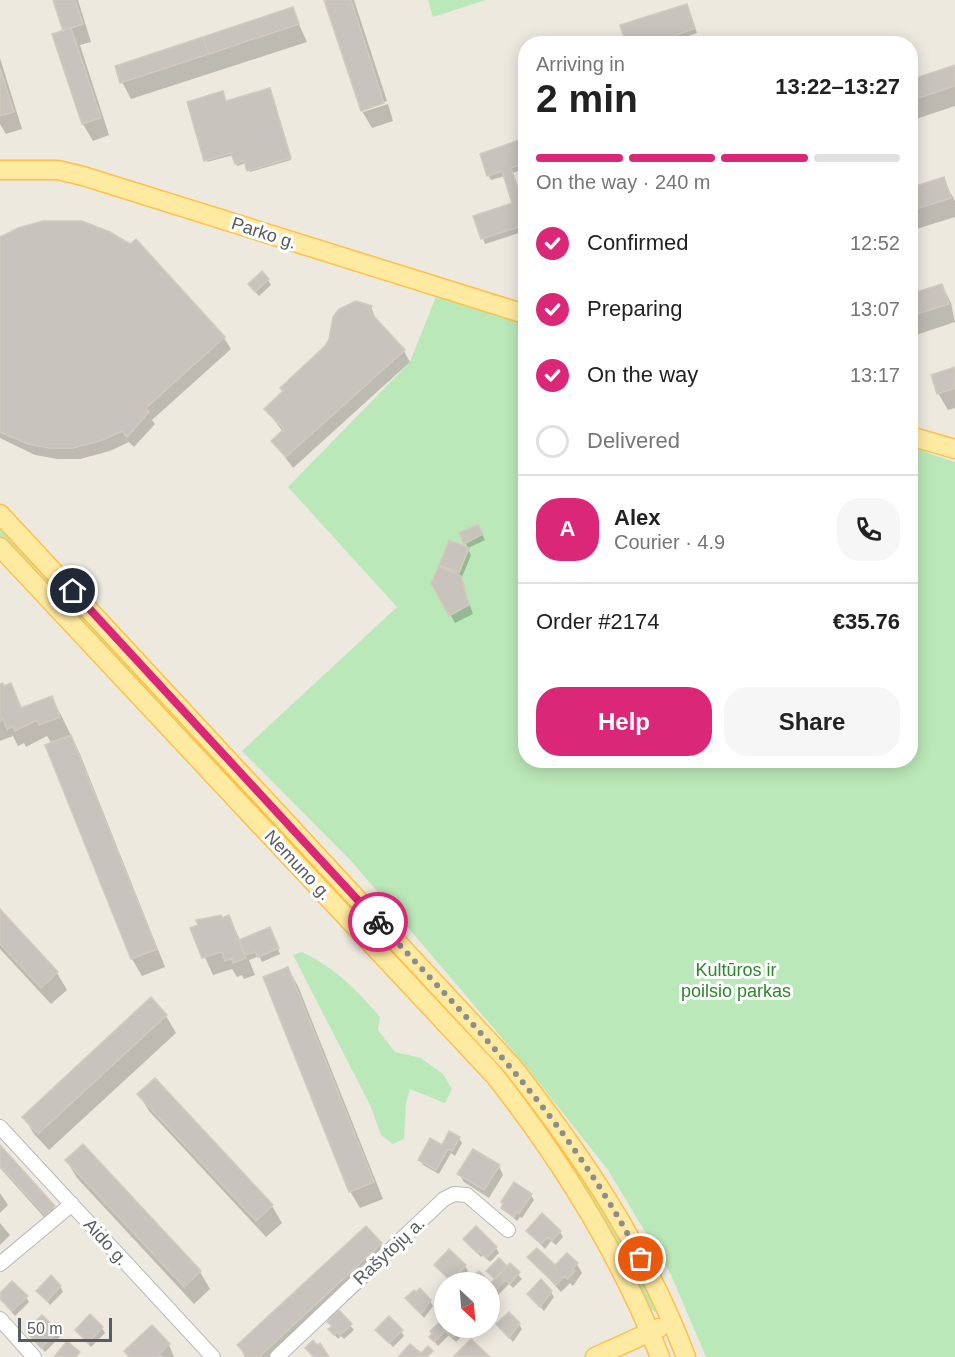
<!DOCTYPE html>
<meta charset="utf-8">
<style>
body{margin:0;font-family:Helvetica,sans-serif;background:#f6f6f6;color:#222;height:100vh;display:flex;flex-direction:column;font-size:22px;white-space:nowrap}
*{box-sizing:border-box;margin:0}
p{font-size:20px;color:#767676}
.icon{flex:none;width:33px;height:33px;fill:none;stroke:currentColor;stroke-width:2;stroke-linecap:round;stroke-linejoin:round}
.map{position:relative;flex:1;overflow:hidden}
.drawer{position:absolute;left:518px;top:36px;width:400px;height:732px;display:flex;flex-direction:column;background:#fff;border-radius:24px;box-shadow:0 3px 15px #0003}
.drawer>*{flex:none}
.needle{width:39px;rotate:154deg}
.fabs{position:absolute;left:434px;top:1272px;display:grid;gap:12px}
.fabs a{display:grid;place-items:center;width:66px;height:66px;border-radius:50%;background:#fff;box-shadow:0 3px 15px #0003;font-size:30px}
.scale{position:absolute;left:18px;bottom:15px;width:94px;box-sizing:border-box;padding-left:6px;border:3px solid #585d62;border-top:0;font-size:16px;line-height:21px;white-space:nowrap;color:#585d62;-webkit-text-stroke:4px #fff;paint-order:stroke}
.pin{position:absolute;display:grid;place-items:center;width:51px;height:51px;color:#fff;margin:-26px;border:3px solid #fff;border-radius:50%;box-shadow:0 2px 6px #0007}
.courier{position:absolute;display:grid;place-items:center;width:60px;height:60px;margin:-30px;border:4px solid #db2777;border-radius:50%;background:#fff;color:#222;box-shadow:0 2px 8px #0007}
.summary em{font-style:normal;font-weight:600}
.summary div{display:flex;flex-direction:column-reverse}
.summary{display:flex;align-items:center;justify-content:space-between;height:102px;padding:0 18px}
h1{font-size:39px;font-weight:600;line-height:45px}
.bar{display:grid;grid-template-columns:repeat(4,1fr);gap:9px 6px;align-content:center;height:72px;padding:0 18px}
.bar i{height:8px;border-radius:4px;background:#e0e0e0}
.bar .active{background:#db2777}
.bar p{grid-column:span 4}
.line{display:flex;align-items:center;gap:15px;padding:0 18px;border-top:2px solid #e0e0e0}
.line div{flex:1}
.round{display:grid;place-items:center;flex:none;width:63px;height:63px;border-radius:24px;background:#f6f6f6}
ol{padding:0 18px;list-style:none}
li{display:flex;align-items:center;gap:18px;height:66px}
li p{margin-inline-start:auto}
li .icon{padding:6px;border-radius:50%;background:#db2777;color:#fff;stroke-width:4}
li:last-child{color:#767676}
li i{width:33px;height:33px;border:3px solid #e0e0e0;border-radius:50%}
.action{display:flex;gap:12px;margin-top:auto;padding:12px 18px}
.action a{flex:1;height:69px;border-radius:24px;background:#db2777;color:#fff;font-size:24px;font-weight:600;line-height:69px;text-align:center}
.action a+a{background:#f6f6f6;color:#222}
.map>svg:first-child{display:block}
</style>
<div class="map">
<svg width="955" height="1357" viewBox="0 0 955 1357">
<rect width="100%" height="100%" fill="#ede9df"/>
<path fill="#bbe8b8" d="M428,0H486L433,17Z
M437,294L525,322V760H910L911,443L928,453L955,462V1357H706L671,1275L608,1170L525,1065L353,863L242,751L397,607L288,487L410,362Z
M0,529L503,1067L590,1184L655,1308V1312L650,1309C629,1265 607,1222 581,1180C550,1131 511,1087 474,1042L0,538Z
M302,952C335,968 356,989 380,1017L378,1030L395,1052L421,1058L443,1074L452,1089L445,1103L410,1089L406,1103L404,1139L393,1144L381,1135L370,1105L293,955Z"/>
<path fill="#0003" d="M55,0H78L91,42L80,45L109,135L93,141L83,124L54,35L65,31Z
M326,0H354L387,101L363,109V112L388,104L393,121L372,128L362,111Z
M687,6L697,33L665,44H627Z
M292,9L307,42L131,99L122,82Z
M0,58L22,129L6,134L0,124Z
M955,67V106L910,121V81Z
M271,92L291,160L250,172L246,163L237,166L233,155L207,162L226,102Z
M525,140V169L512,173L522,202L525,201V231L485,244L475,217L514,204L505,176L491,180L488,175Z
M943,179L955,201V217L910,231V190Z
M0,239L224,338L231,349L152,420L155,424L134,447L129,442L110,451L80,459H57L35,455L0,438Z
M268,280L271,285L259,296L253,289Z
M942,285L951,303L955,322L910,337V296Z
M371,307L376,320L404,351L410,362L293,468L273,441L283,432L266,409L326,347Z
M955,369V408L948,410L938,393Z
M478,526L485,540L468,548L461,534Z
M468,549L471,555L462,577L459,575L473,614L455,623L433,583L444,570L441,565Z
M10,685L23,709L52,698L61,715L80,754L165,967L142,976L132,959L47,746L52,744L47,736L26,747L24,743L18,746L13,736L0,741V687Z
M0,911L57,973L67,990L51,1004L0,949Z
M228,917L241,941L273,934L280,954L262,962L259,956L249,960L255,975L244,979L242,975L237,977L232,969L213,975L192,929L200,926L198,922Z
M288,969L298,986L383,1199L360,1208L350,1191Z
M166,1016L176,1033L49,1150L34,1134L24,1117Z
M139,1094L272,1206L282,1223L266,1237L149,1111Z
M459,1138L462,1143L455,1156L451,1153L439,1174L423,1165L420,1160Z
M82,1146L200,1272L210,1289L194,1304L77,1178L67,1161Z
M0,1147L54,1207L61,1218L52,1226L0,1168Z
M499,1166L503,1175L489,1198L464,1182L459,1174Z
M0,1193L8,1205L0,1213Z
M531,1195L534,1200L522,1218L520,1217L517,1221L502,1208Z
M0,1223L10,1235L0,1245Z
M366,1228L381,1244L391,1261L337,1311L354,1330L344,1339L341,1336L338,1339L330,1329L332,1327L328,1319L287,1357H245L239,1345Z
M528,1231L560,1232L563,1237L556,1245L551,1241L545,1249Z
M464,1239L496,1248L499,1253L490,1262L483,1255L481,1257Z
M529,1257L555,1268L577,1264L582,1273L573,1286L570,1283L561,1292Z
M499,1260L507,1268L510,1265L522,1279L513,1288L509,1284L497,1296L499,1300L496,1303L489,1297V1283L491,1285L495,1280L488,1272Z
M436,1265L465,1266L468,1271L457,1282H452Z
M60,1286L63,1292L50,1305L38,1291Z
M551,1292L554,1297L544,1311L529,1294Z
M0,1295L26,1297L29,1302L15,1316L2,1301Z
M407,1299L430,1301L433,1306L424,1318Z
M42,1317L60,1337L45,1352L27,1332Z
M444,1320V1328H459L464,1334L456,1342L449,1335L438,1346L431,1337Z
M519,1324L522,1329L513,1342L498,1325Z
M102,1328L105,1333L91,1347L76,1331Z
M377,1330L401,1331L404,1336L393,1347Z
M169,1345L174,1357H129Z"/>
<path fill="#c8c3bc" stroke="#d2cabd" stroke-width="1.5" d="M53,0H75L83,24L63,31Z
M324,0H351L384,103L361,111Z
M687,4L695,28L653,44H626L620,25Z
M293,7L299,24L209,54L203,37Z
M71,28L101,118L82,124L52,34Z
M203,37L209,54L120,83L115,66Z
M955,65V86L910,101V80Z
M0,68L14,112L0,116Z
M270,88L291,158L247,171L244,161L235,164L231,153L204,161L187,102L223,91L226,101Z
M525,138V163L511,168L522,200L525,199V225L481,239L473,216L512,203L502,171L487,176L480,154Z
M944,177L951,198L910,211V188Z
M43,221H82L110,232L130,244L136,239L225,337L146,408L149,412L127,437L122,431L103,440L73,448H49L28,444L0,432V237L18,228Z
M262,271L269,279L255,292L248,284Z
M942,284L949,304L910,316V294Z
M356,301L372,306L369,311L405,350L286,457L271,441L284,429L264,409L283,391L280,388L325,346L329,339L333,317L339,309Z
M955,367V388L937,394L931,375Z
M478,524L483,534L464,544L459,533Z
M449,540L469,548L459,573L439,565Z
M439,566L461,576L469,605L449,616L431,583Z
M3,683L4,686L11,683L21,708L52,696L60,717L39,725L37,720L15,731L13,727L7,729L3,719L0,721V684Z
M71,735L157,949L131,959L45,745Z
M0,909L58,972L41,988L0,944Z
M221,915L222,918L229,915L246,958L233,963L232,958L225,961L222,952L202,958L190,928L198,925L196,920Z
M270,927L279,948L258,957L255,952L245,955L239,940Z
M288,967L374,1182L349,1192L263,977Z
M151,997L167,1015L38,1134L22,1117Z
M155,1078L273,1205L256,1221L137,1094Z
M449,1131L460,1137L452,1151L448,1149L436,1170L418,1160L430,1138L442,1145Z
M83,1144L201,1271L184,1287L65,1160Z
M0,1145L55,1206L45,1215L0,1166Z
M473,1149L500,1165L484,1190L457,1174Z
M514,1182L532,1194L519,1214L516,1212L514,1217L501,1208L503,1204L501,1202Z
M542,1213L561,1231L552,1241L548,1237L541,1244L526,1231Z
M366,1226L382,1243L259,1357H248L237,1345Z
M476,1226L497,1247L486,1258L479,1251L477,1253L463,1239Z
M537,1248L555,1265L567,1253L578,1263L572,1269L575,1271L567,1279L565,1276L556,1285L527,1257Z
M449,1249L466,1265L451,1281L434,1265Z
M499,1258L507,1266L495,1279L486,1271Z
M510,1263L520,1272L510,1284L505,1280L495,1291L497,1294L492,1299L489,1296V1285Z
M479,1271L491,1283L489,1285V1282H476L472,1278Z
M51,1275L61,1286L47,1301L36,1291Z
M541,1279L552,1291L540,1307L527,1294Z
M12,1281L28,1296L12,1311L0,1299V1293Z
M420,1288L431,1300L421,1314L405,1298L414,1290L416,1292Z
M339,1310L352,1324L340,1335L337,1332L334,1335L328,1329L332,1326L327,1322Z
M509,1312L520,1323L509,1338L496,1324Z
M90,1314L103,1327L88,1343L75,1330Z
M42,1315L58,1331L41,1348L25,1331Z
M389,1316L403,1330L389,1343L375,1330Z
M444,1318V1328H462L452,1338L445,1331L434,1342L429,1337L432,1334L430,1331Z
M152,1325L170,1344L159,1354L163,1357H129L124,1351Z
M471,1339L490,1357H489L454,1356Z
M313,1340L317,1345L320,1343L329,1357H314L305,1348Z
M67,1341L80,1352L76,1357H54Z
M410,1344L421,1353L428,1346L433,1351L427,1357H398Z"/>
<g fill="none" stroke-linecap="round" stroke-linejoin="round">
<g stroke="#b5b9be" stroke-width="16">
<path id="minor" d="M0,1127L213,1357
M0,1264L72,1204
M0,1319L34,1357
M277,1357L444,1199L454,1194L467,1195L508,1230"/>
</g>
<g stroke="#ffc046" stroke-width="21">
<path id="major" d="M0,170H58L83,176L525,314
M910,436L955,449
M0,514L513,1067C584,1158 645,1248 686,1357
M0,547L495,1076C563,1163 620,1254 660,1357
M595,1357L659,1328"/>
</g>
<use href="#minor" stroke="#fff" stroke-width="14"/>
<use href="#major" stroke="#ffeaa2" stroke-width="18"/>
</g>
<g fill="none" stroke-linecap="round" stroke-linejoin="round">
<path stroke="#8c8e8e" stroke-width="6" stroke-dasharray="0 10.8" d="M378,922C479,1030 572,1125 641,1259"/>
<path stroke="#db2777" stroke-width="8" d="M73,591L378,922"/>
</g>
<g text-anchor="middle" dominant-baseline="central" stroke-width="6" stroke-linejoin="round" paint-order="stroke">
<g font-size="18" fill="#585d62" stroke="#fff">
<text transform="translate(264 233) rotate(18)">Parko g.</text>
<text transform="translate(298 865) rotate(47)">Nemuno g.</text>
<text transform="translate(106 1242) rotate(48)">Aido g.</text>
<text transform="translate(389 1251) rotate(-43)">Rašytojų a.</text>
</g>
<g font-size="18" fill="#2d872b" stroke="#fff">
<text x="736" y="970">Kultūros ir<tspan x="736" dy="21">poilsio parkas</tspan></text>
</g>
</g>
</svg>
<div class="fabs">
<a><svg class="needle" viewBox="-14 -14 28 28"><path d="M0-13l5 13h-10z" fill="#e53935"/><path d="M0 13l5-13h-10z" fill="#767676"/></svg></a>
</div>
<div class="scale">50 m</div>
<div class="pin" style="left:641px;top:1259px;background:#ea580c"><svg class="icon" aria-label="bag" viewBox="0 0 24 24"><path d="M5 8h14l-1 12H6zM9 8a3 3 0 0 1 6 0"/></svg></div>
<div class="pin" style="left:73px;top:591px;background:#1f2937"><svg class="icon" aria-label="home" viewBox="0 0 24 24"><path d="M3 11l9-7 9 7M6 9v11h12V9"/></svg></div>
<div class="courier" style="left:378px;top:922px"><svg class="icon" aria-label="bike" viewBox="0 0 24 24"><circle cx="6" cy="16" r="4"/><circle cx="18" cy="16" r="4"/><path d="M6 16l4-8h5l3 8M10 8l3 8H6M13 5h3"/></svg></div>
<section class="drawer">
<div class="summary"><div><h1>2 min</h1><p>Arriving in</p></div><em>13:22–13:27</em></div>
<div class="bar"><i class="active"></i><i class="active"></i><i class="active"></i><i></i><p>On the way · 240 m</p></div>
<ol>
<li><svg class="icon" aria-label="check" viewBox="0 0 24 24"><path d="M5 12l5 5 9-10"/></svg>Confirmed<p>12:52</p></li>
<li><svg class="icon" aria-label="check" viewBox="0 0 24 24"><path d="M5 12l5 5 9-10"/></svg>Preparing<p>13:07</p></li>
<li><svg class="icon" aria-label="check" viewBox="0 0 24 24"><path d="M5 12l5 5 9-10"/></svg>On the way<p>13:17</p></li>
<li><i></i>Delivered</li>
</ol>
<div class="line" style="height:108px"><b class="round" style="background:#db2777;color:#fff">A</b><div><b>Alex</b><p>Courier · 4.9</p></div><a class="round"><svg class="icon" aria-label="phone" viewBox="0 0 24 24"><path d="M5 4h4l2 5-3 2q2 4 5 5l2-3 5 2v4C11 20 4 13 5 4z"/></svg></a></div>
<div class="line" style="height:78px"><div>Order #2174</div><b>€35.76</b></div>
<div class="action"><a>Help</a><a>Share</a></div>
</section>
</div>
